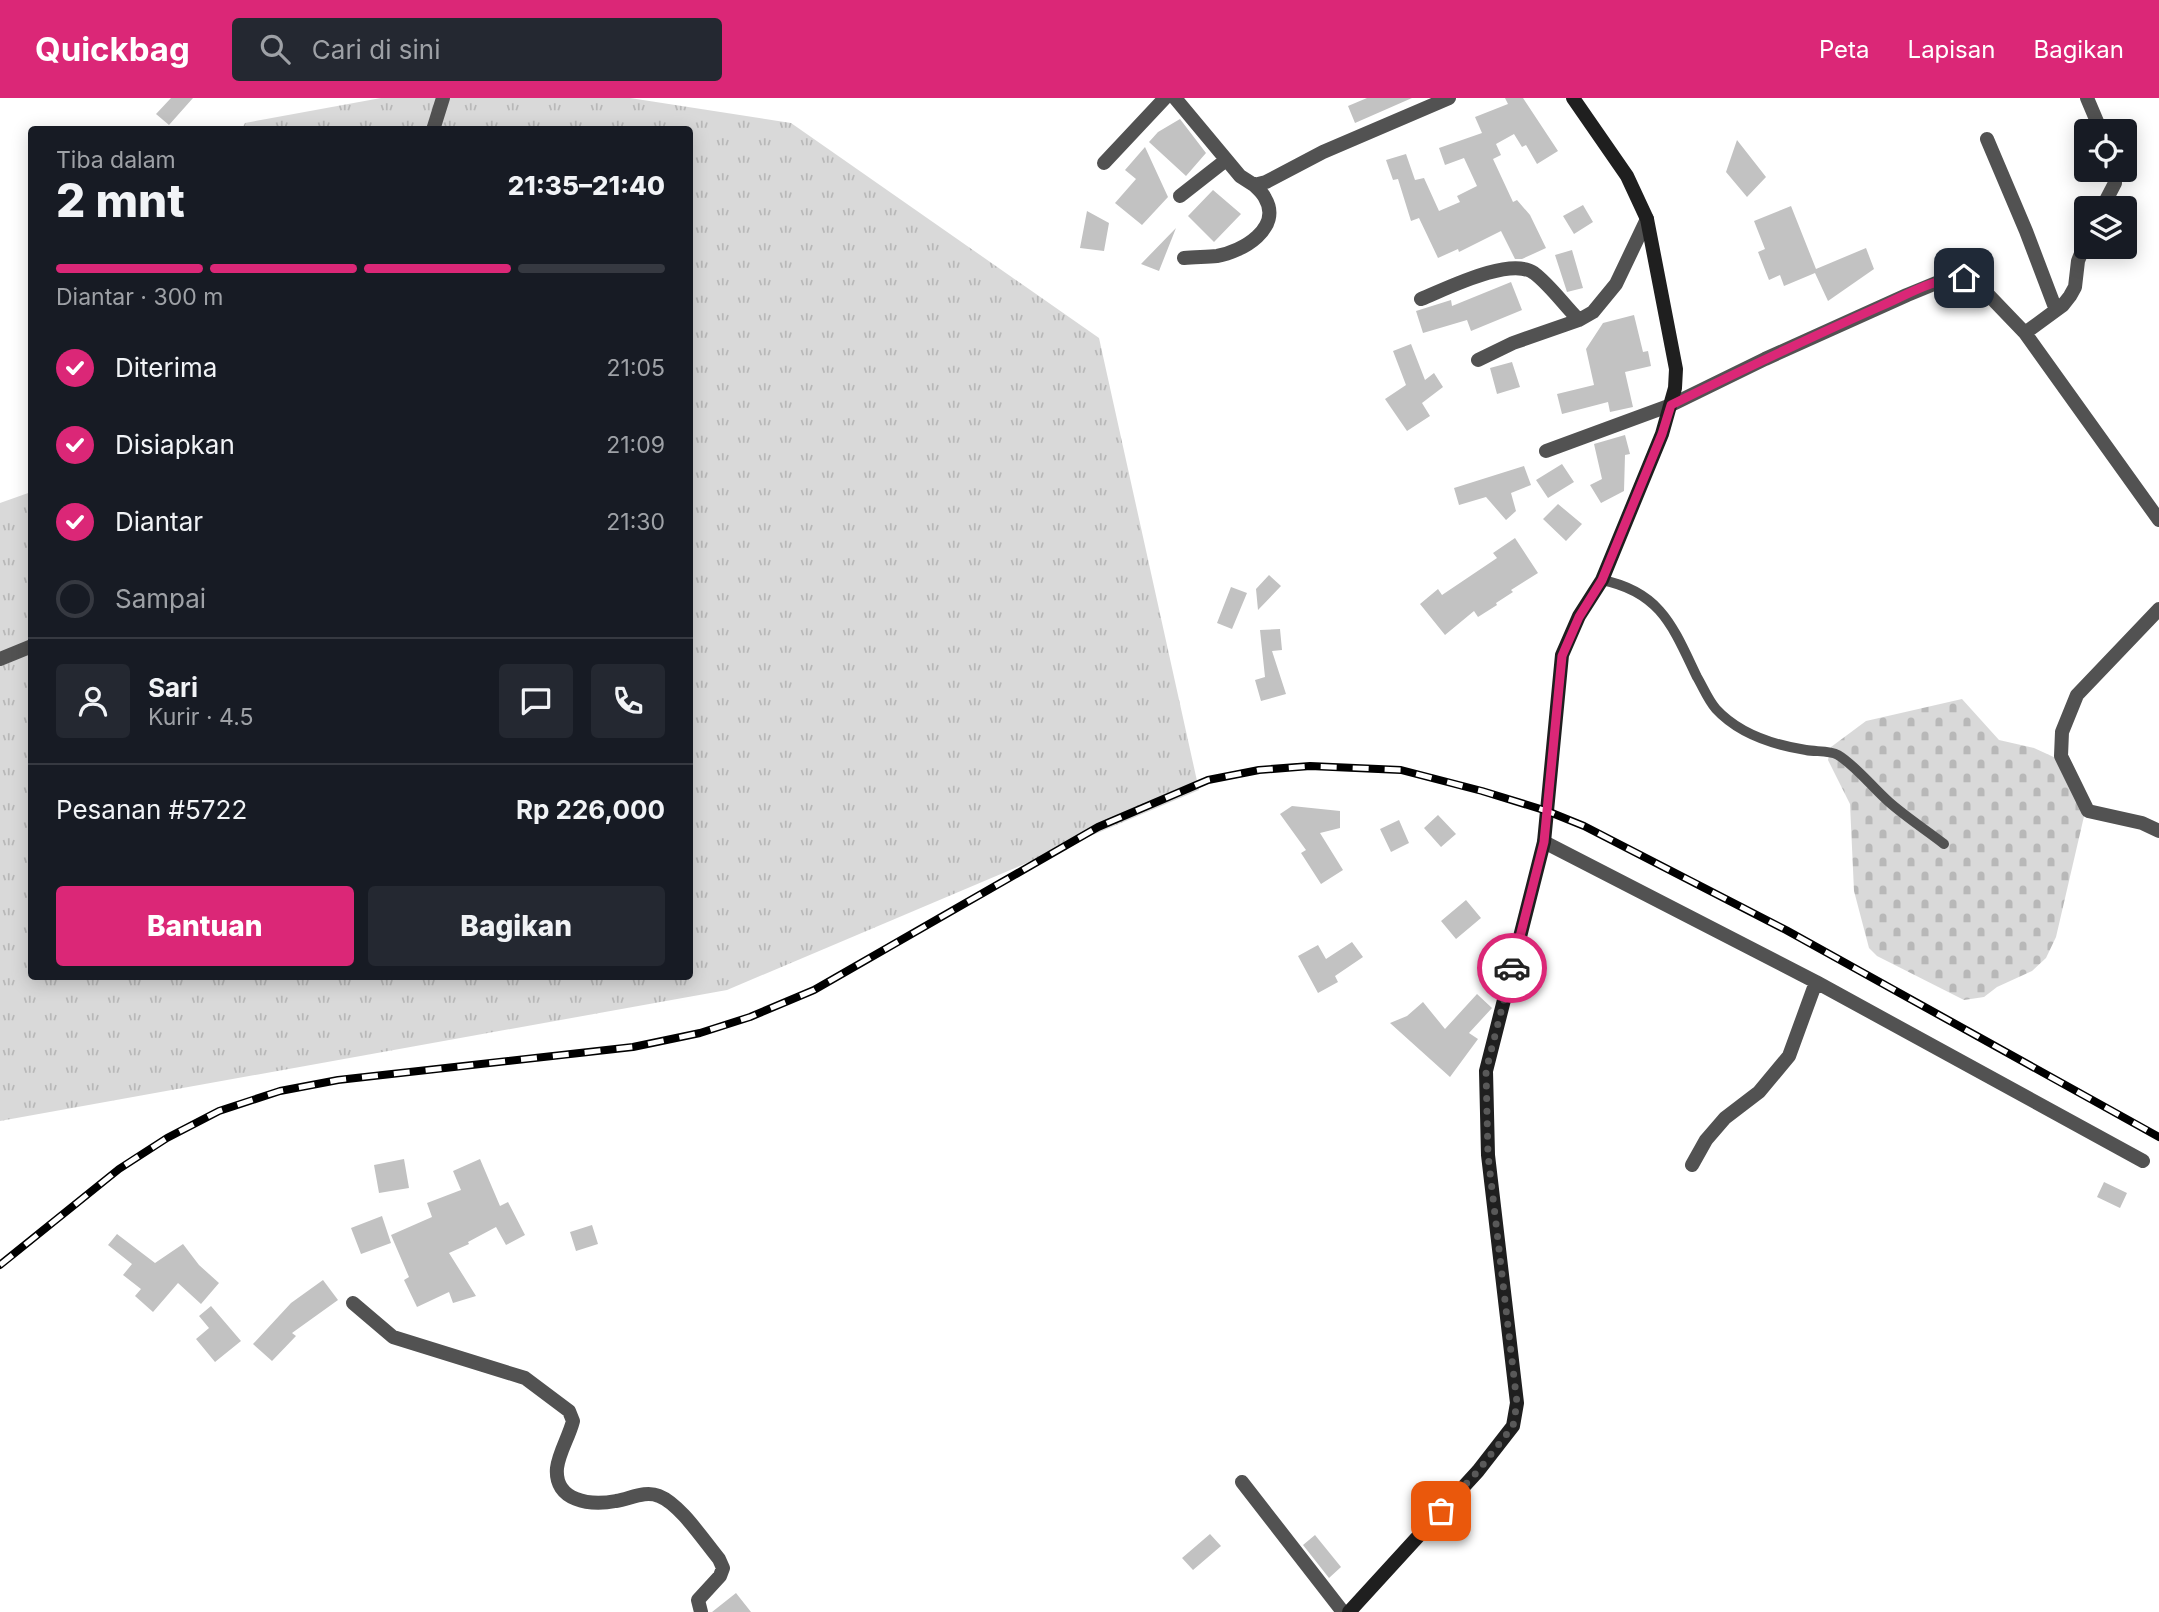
<!DOCTYPE html>
<html lang="id">
<meta charset="utf-8">
<style>
body{margin:0;font-family:Inter,sans-serif;background:#242831;color:#f1f3f6;height:100vh;display:flex;flex-direction:column;font-size:26px;white-space:nowrap}
*{box-sizing:border-box;margin:0}
p{font-size:23px;color:#9ea1a6}
.icon{flex:none;width:38px;height:38px;fill:none;stroke:currentColor;stroke-width:2;stroke-linecap:round;stroke-linejoin:round}
.map{position:relative;flex:1;overflow:hidden}
.details{position:absolute;left:28px;top:28px;width:665px;height:854px;display:flex;flex-direction:column;background:#171b24;border-radius:7px;box-shadow:0 4px 18px #0003}
.details>*{flex:none}
.fabs{position:absolute;left:2074px;top:21px;display:grid;gap:14px}
.fabs a{display:grid;place-items:center;width:63px;height:63px;border-radius:7px;background:#171b24;box-shadow:0 4px 18px #0003;font-size:35px}
.pin{position:absolute;display:grid;place-items:center;width:60px;height:60px;color:#fff;margin:-30px;border-radius:14px;box-shadow:0 4px 10px #0006}
.courier{position:absolute;display:grid;place-items:center;width:70px;height:70px;margin:-35px;border:5px solid #db2777;border-radius:50%;background:#fff;color:#222;box-shadow:0 2px 9px #0007}
.overview em{font-style:normal;font-weight:800}
.overview div{display:flex;flex-direction:column-reverse}
.overview{display:flex;align-items:center;justify-content:space-between;height:119px;padding:0 28px}
h1{font-size:46px;font-weight:800;line-height:52px}
.bar{display:grid;grid-template-columns:repeat(4,1fr);gap:10px 7px;align-content:center;height:84px;padding:0 28px}
.bar i{height:9px;border-radius:5px;background:#363941}
.bar .current{background:#db2777}
.bar p{grid-column:span 4}
.line{display:flex;align-items:center;gap:18px;padding:0 28px;border-top:2px solid #363941}
.line div{flex:1}
.round{display:grid;place-items:center;flex:none;width:74px;height:74px;border-radius:7px;background:#242831}
ol{padding:0 28px;list-style:none}
li{display:flex;align-items:center;gap:21px;height:77px}
li p{margin-inline-start:auto}
li .icon{padding:7px;border-radius:50%;background:#db2777;color:#fff;stroke-width:4}
li:last-child{color:#9ea1a6}
li i{width:38px;height:38px;border:4px solid #363941;border-radius:50%}
.primary-button{display:flex;gap:14px;margin-top:auto;padding:14px 28px}
.primary-button a{flex:1;height:80px;border-radius:7px;background:#db2777;color:#fff;font-size:28px;font-weight:800;line-height:80px;text-align:center}
.primary-button a+a{background:#242831;color:#f1f3f6}
header{display:flex;align-items:center;gap:42px;box-sizing:border-box;height:98px;padding:0 35px;background:#db2777;color:#fff}
header strong{font-size:33px}
nav{display:flex;gap:38px;margin-inline-start:auto;font-size:24px}
.search{width:490px;height:63px;background:#242831;display:flex;align-items:center;gap:18px;box-sizing:border-box;padding:0 24px;border-radius:7px;color:#9ea1a6;font-size:26px}
.map>svg:first-child{display:block}
</style>
<header>
<strong>Quickbag</strong>
<div class="search"><svg class="icon" aria-label="search" viewBox="0 0 24 24"><circle cx="10" cy="10" r="6"/><path d="M15 15l6 6"/></svg>Cari di sini</div>
<nav><a>Peta</a><a>Lapisan</a><a>Bagikan</a></nav>
</header>
<div class="map">
<svg width="2159" height="1514" viewBox="0 0 2159 1514">
<defs>
<pattern id="grass-tufts" width="24" height="20" patternUnits="userSpaceOnUse" patternTransform="scale(1.75)"><rect width="24" height="20" fill="#d9d9d9"/><path d="M3 7l-1-3M5 7V3M7 7l1-3M15 17l-1-3M17 17v-4M19 17l1-3" fill="none" stroke="#b8b8b8"/></pattern>
<pattern id="cemetery-stones" width="16" height="16" patternUnits="userSpaceOnUse" patternTransform="scale(1.75)"><rect width="16" height="16" fill="#d9d9d9"/><path d="M2 7V4a2 2 0 0 1 4 0v3zM10 15v-3a2 2 0 0 1 4 0v3z" fill="#b8b8b8"/></pattern>
</defs>
<rect width="100%" height="100%" fill="#fff"/>
<path fill="url(#grass-tufts)" d="M381,0H630L791,25L1099,240L1199,692L727,892L0,1023V405L31,394L32,878H690V32L242,31L245,25Z"/>
<path fill="url(#cemetery-stones)" d="M1962,601L1999,642L2034,650L2058,661L2085,714L2056,839L2046,860L2032,873L1997,889L1984,899L1964,902L1877,858L1869,850L1854,793L1850,706L1828,662L1831,649L1866,623Z"/>
<path fill="#c2c2c2" d="M171,0H193L169,27L156,16Z
M1367,0H1412L1355,25L1348,8Z
M1505,0H1523L1558,53L1537,66L1526,47L1522,49L1514,36L1496,46L1501,57L1493,61L1513,104L1517,102L1530,117L1546,150L1522,161H1515L1501,133L1459,154L1458,151L1438,160L1419,120L1411,123L1398,81L1393,82L1386,62L1406,56L1415,82L1424,80L1439,113L1460,104L1457,98L1477,88L1464,60L1445,67L1439,50L1482,35L1475,19L1508,6Z
M1180,21L1206,55L1186,78L1149,44L1158,34Z
M1737,42L1766,79L1747,99L1726,74Z
M1145,49L1168,99L1142,127L1115,105L1136,81L1125,72Z
M1213,92L1241,116L1214,144L1188,118Z
M1583,107L1593,124L1574,136L1563,118Z
M1791,108L1816,171L1866,150L1874,171L1828,203L1815,175L1784,188L1780,177L1769,182L1758,154L1765,151L1754,123Z
M1087,113L1109,125L1104,153L1080,150Z
M1176,130L1159,173L1141,166Z
M1572,152L1583,190L1567,194L1555,157Z
M1511,184L1522,212L1471,233L1467,222L1423,235L1416,213L1451,202L1452,208Z
M1634,217L1643,254L1648,253L1651,268L1625,274L1633,309L1610,314L1608,304L1562,316L1557,296L1594,287L1586,251L1603,225Z
M1411,246L1425,282L1434,275L1443,289L1422,305L1430,318L1407,333L1385,301L1406,287L1393,253Z
M1512,264L1520,289L1497,296L1490,270Z
M1625,337L1630,356L1625,357L1624,393L1601,405L1590,387L1602,381L1594,346Z
M1562,366L1574,384L1548,400L1536,382Z
M1524,368L1531,387L1511,395L1516,413L1506,422L1486,399L1459,407L1454,390Z
M1558,406L1582,426L1566,443L1543,421Z
M1515,440L1538,475L1511,492L1513,494L1496,505L1497,507L1478,519L1474,513L1445,537L1420,506L1438,491L1442,497L1497,460L1493,455Z
M1269,477L1281,488L1258,512L1256,491Z
M1231,489L1247,495L1232,531L1217,525Z
M1280,531L1282,552L1272,553L1286,596L1261,603L1255,582L1265,579L1260,532Z
M1292,708L1340,713V730L1320,735L1343,772L1321,786L1301,755L1306,752L1280,716Z
M1438,717L1456,736L1441,749L1424,730Z
M1399,722L1409,745L1391,754L1380,731Z
M1466,802L1481,820L1456,841L1441,823Z
M1352,844L1363,859L1335,878L1338,884L1318,895L1298,858L1318,847L1326,861Z
M1477,896L1492,910L1469,935L1478,941L1450,979L1390,925L1407,918L1423,904L1445,931Z
M404,1061L409,1090L379,1095L374,1067Z
M480,1061L500,1108L508,1104L525,1137L506,1147L496,1129L468,1144L469,1146L449,1155L476,1198L453,1205L449,1194L417,1209L404,1182L409,1179L391,1137L432,1119L427,1105L461,1092L453,1073Z
M2104,1084L2127,1095L2120,1110L2097,1099Z
M382,1118L391,1145L361,1156L351,1130Z
M592,1127L598,1146L576,1153L570,1134Z
M117,1136L155,1165L183,1146L199,1167L219,1185L201,1206L178,1185L153,1214L135,1198L141,1191L123,1177L132,1166L108,1147Z
M323,1182L338,1202L292,1235L296,1238L272,1263L253,1246L291,1205Z
M211,1208L241,1243L215,1264L196,1241L209,1230L199,1218Z
M1210,1436L1221,1448L1193,1472L1182,1460Z
M1315,1437L1341,1469L1329,1480L1303,1447Z
M736,1495L751,1514H712Z"/>
<g fill="none" stroke-linecap="round" stroke-linejoin="round">
<path stroke="#525252" stroke-width="10" d="M1602,482C1661,494 1673,529 1697,579C1703,589 1708,602 1716,611C1739,636 1774,647 1806,652C1816,654 1829,652 1838,657C1855,667 1873,690 1889,704C1906,719 1926,732 1944,746"/>
<path stroke="#525252" stroke-width="14" d="M1175,0L1240,78L1254,87L1266,84L1323,54L1449,0
M2087,0L2101,33
M433,32L443,0
M1987,41L2026,133L2056,212
M1104,65L1165,0
M1180,98L1226,62
M2102,110L2115,85V72
M1184,160C1195,159 1207,159 1217,158C1242,154 1283,130 1265,100C1263,95 1258,91 1254,87
M1421,201C1446,191 1510,158 1534,175C1550,187 1564,207 1579,222
M2025,235L2063,207L2070,198L2075,189L2078,163L2086,143
M1478,262L1513,245L1579,222L1593,214L1616,186L1647,121
M1546,353L1671,307L1765,261L1907,197L1946,181L1964,180L1977,185L2025,235L2159,422
M2159,511L2077,597L2062,634L2061,658L2088,713L2142,725L2159,733
M0,561L32,548
M1544,744L1816,884L2143,1063
M1692,1067L1706,1042L1725,1020L1759,994L1789,958L1816,884
M353,1205L393,1239L525,1280L569,1313L573,1323C569,1339 559,1354 557,1370C554,1403 590,1408 616,1403C630,1401 645,1392 659,1398C680,1406 704,1443 719,1461L723,1470L720,1478L698,1502L701,1514
M1242,1384L1343,1514"/>
<path stroke="#1f1f1f" stroke-width="14" d="M1349,1514L1478,1373L1513,1328L1517,1305L1488,1057L1486,973L1544,744L1562,557L1579,518L1602,482L1662,336L1675,290L1676,271L1647,121L1627,78L1573,0"/>
<g stroke="#000" stroke-width="8">
<path id="rail" d="M0,1167L119,1071L167,1040L219,1013L280,993L338,982L633,949L700,935L750,919L814,892L1098,729L1208,682L1259,672L1310,668L1401,672L1482,693L1547,713L1584,728L1786,832L2159,1039"/>
</g>
<use href="#rail" stroke="#fff" stroke-width="5" stroke-dasharray="16" stroke-linecap="butt"/>
</g>
<g fill="none" stroke-linecap="round" stroke-linejoin="round">
<path stroke="#595959" stroke-width="7" stroke-dasharray="0 12.6" d="M1441,1413L1478,1373L1513,1328L1517,1305L1488,1057L1486,973L1512,870"/>
<path stroke="#db2777" stroke-width="9" d="M1512,870L1544,744L1562,558L1579,519L1602,482L1662,336L1671,307C1740,273 1809,240 1879,209C1905,198 1935,179 1964,180"/>
</g>
</svg>
<div class="fabs">
<a><svg class="icon" aria-label="locate" viewBox="0 0 24 24"><circle cx="12" cy="12" r="6"/><path d="M12 2v4M12 18v4M2 12h4M18 12h4"/></svg></a>
<a><svg class="icon" aria-label="layers" viewBox="0 0 24 24"><path d="M12 4l9 5-9 5-9-5zM3 14l9 5 9-5"/></svg></a>
</div>
<div class="pin" style="left:1441px;top:1413px;background:#ea580c"><svg class="icon" aria-label="bag" viewBox="0 0 24 24"><path d="M5 8h14l-1 12H6zM9 8a3 3 0 0 1 6 0"/></svg></div>
<div class="pin" style="left:1964px;top:180px;background:#1f2937"><svg class="icon" aria-label="home" viewBox="0 0 24 24"><path d="M3 11l9-7 9 7M6 9v11h12V9"/></svg></div>
<div class="courier" style="left:1512px;top:870px"><svg class="icon" aria-label="car" viewBox="0 0 24 24"><path d="M5 17H2v-5l4-1 3-4h7l3 4 3 1v5h-3M9 17h6M6 11h13"/><circle cx="7" cy="17" r="2"/><circle cx="17" cy="17" r="2"/></svg></div>
<section class="details">
<div class="overview"><div><h1>2 mnt</h1><p>Tiba dalam</p></div><em>21:35–21:40</em></div>
<div class="bar"><i class="current"></i><i class="current"></i><i class="current"></i><i></i><p>Diantar · 300 m</p></div>
<ol>
<li><svg class="icon" aria-label="check" viewBox="0 0 24 24"><path d="M5 12l5 5 9-10"/></svg>Diterima<p>21:05</p></li>
<li><svg class="icon" aria-label="check" viewBox="0 0 24 24"><path d="M5 12l5 5 9-10"/></svg>Disiapkan<p>21:09</p></li>
<li><svg class="icon" aria-label="check" viewBox="0 0 24 24"><path d="M5 12l5 5 9-10"/></svg>Diantar<p>21:30</p></li>
<li><i></i>Sampai</li>
</ol>
<div class="line" style="height:126px"><a class="round"><svg class="icon" aria-label="person" viewBox="0 0 24 24"><circle cx="12" cy="8" r="4"/><path d="M4 21q1-7 8-7t8 7"/></svg></a><div><b>Sari</b><p>Kurir · 4.5</p></div><a class="round"><svg class="icon" aria-label="chat" viewBox="0 0 24 24"><path d="M4 5h16v11H9l-5 4z"/></svg></a><a class="round"><svg class="icon" aria-label="phone" viewBox="0 0 24 24"><path d="M5 4h4l2 5-3 2q2 4 5 5l2-3 5 2v4C11 20 4 13 5 4z"/></svg></a></div>
<div class="line" style="height:91px"><div>Pesanan #5722</div><b>Rp 226,000</b></div>
<div class="primary-button"><a>Bantuan</a><a>Bagikan</a></div>
</section>
</div>
